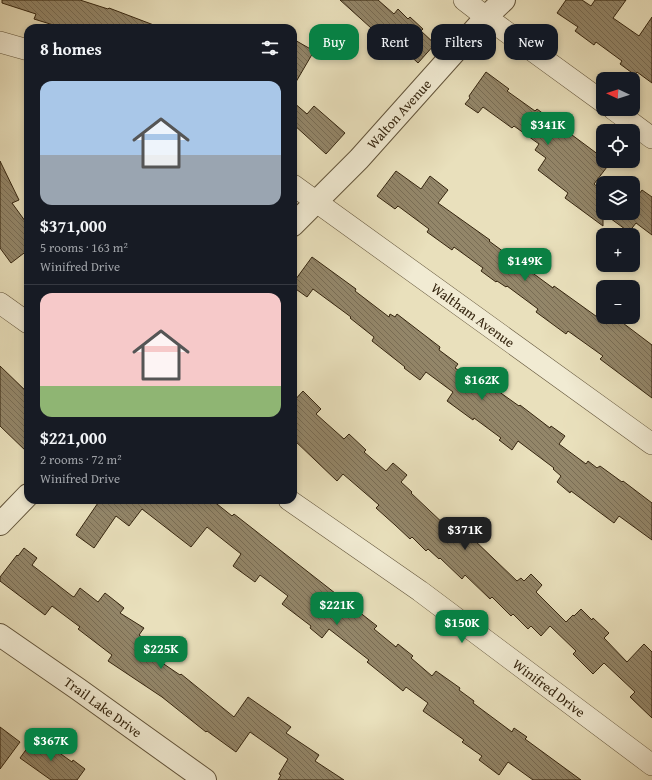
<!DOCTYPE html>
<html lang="en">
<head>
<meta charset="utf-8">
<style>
  body { margin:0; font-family:"Gentium Book Plus",serif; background:#242831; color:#f1f3f6; height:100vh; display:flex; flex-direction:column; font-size:15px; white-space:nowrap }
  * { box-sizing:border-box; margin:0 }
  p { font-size:13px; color:#9ea1a6 }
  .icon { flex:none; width:22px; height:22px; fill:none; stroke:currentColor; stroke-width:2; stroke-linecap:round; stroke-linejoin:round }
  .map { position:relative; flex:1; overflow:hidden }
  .details { position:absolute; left:24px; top:24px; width:273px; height:480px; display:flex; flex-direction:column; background:#171b24; border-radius:12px; box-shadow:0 2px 6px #0003 }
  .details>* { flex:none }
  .hud { position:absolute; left:309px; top:24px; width:283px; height:36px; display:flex; gap:8px }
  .needle { width:26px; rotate:274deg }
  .fabs { position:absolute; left:596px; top:72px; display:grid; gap:8px }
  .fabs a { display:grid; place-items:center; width:44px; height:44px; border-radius:8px; background:#171b24; box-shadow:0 2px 6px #0003; font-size:20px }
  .price { position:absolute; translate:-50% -34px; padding:0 9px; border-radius:8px; background:#0b8043; color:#fff; font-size:13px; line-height:26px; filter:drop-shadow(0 1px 2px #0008) }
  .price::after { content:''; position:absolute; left:50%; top:24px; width:12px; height:9px; margin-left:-6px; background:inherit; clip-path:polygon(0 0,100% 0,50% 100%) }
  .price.active { background:#222; color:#fff }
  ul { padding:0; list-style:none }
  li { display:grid; align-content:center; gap:8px; height:212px; padding:0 16px }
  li+li { border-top:1px solid #363941 }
  li span { display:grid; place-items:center; height:124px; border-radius:12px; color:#555 }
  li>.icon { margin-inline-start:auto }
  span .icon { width:72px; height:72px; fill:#fffc; stroke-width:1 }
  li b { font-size:17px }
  h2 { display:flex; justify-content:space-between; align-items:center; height:48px; padding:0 16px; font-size:17px }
  .chip { padding:0 14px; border-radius:12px; background:#171b24; box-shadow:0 2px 6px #0003; font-size:14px; line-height:36px }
  .chip.active { background:#0b8043; color:#fff }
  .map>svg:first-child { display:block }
</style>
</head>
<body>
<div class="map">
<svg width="652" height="780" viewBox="0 0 652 780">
  <defs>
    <pattern id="building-back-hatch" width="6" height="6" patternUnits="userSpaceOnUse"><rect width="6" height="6" fill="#938669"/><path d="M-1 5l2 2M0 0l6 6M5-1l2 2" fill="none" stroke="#796d55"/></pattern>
  </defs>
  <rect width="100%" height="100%" fill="#e9e0bc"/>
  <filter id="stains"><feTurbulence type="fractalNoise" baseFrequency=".005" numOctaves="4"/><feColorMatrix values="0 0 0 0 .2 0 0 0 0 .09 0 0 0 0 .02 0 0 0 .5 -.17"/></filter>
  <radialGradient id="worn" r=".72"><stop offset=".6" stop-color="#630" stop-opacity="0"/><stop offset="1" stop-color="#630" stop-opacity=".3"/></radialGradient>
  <g fill="url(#building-back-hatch)" stroke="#35250f">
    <path d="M2 0H80L108 9 109 8 159 27V28H63L34 19 36 14 2 3Z"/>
    <path d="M340 0H378L394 14 398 9 408 19 410 17 423 29 421 31 435 44 418 63 400 46 391 55 377 42 381 37Z"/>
    <path d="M566 0H582L591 6 595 0H626L613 18 639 36 652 17V83L637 72 635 75 620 64 622 61 596 42 594 45 575 31 578 27 557 13Z"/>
    <path d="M293 39 314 51 293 87Z"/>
    <path d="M486 72 509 89 507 91 535 111 537 109 603 158V161H607L610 163 594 184 603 191V226L565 198 568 193 538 170 546 158 535 150 539 144 514 126 512 128 483 107 478 113 465 104 470 98 469 96Z"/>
    <path d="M293 102 307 114 314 106 345 133 326 154 293 124Z"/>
    <path d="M0 161 19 200 12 203 28 225V250L11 263 0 248Z"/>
    <path d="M396 171 421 189 430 176 448 190 438 203 490 240 489 241 553 288 554 286 607 324 612 317H615L652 345V398L600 359 603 356 568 331 566 334 536 312 538 309 507 286 506 287 497 281 496 282 481 271 483 268 454 247 452 250 427 232 429 229 398 206 395 209 377 196Z"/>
    <path d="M642 190 652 197V235L636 223 629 232 603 213H633V202Z"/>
    <path d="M312 257 356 289 355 291 389 317 390 314 395 317 397 314 440 347 439 350 458 364 455 368 484 388 486 386 496 393 498 391 519 406 520 405 550 428 551 426 565 436 559 444 586 464 588 461 597 468 600 466 622 482 623 481 652 503V540L619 516 614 523 571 491 570 493 557 482 561 476 553 469 554 468 518 441 512 450 499 440 501 438 474 418 473 420 447 401 453 392 426 372 420 380 404 368 405 367 372 341 374 337 350 318 351 317 313 289 307 297 293 287V283Z"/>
    <path d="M0 366 28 393V453L0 426Z"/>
    <path d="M303 391 321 409 316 414 344 439 349 434 366 450 364 452 386 471 393 463 407 475 401 482 412 492 411 493 465 544 472 538 517 581 521 578 524 581 531 574 542 585 536 592 566 622 573 615 574 616 581 609 592 620 593 618 609 633 604 638 627 662 644 644 652 652V718L630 697 635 692 604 663 593 674 573 654 576 651 550 626 541 636 531 626 528 629 513 614 511 616 492 597 490 599 465 575 462 579 440 558 439 559 428 549 426 551 412 537 410 539 395 525 376 508 379 505 343 474 337 481 293 439V402Z"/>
    <path d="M100 500H212L232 516 234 514 326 586 377 626 374 629 396 647 398 644 413 656 411 658 432 676 436 671 460 688 459 690 474 701 473 703 512 732 514 728 527 737 525 739 581 780H533L508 762 499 775 479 760 482 756 462 742 464 740 423 711 428 703 406 687 403 691 367 662 369 660 329 629 322 638 310 628 311 626 282 604 288 596 260 575 255 582 233 566 241 554 207 527 191 547 142 509 129 526 116 516 94 548 76 535Z"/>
    <path d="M24 548 37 558 32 565 72 596 74 597 80 588 98 602 105 593 124 608 120 613 144 628 139 635 154 646 149 654 180 675 181 674 234 717 248 697 291 727 286 733 319 755 315 761 344 780H278L281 775 279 774 288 759 250 732 236 752 207 731 206 732 162 697 108 661 112 655 78 629 80 627 52 606 45 615 0 581V577L17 555 18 556Z"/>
    <path d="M0 727 20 742 0 769Z"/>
    <path d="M36 736 72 762 73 760 85 769 77 780H51L20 758Z"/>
  </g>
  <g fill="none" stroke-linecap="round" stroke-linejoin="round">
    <g stroke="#62543a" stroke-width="22">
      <g id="minor">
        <path d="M464 0 486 17 603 102"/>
        <path d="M0 42 28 50"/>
        <path d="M613 109 652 138"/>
        <path d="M293 185 652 444"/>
        <path d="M0 303 28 323"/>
        <path d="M289 500 420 591 652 765"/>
      </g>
    </g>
    <g stroke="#62543a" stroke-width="24">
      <g id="tertiary">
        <path d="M293 225 359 159 486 17 504 0"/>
        <path d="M0 524 28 495"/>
        <path d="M0 635 78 689 205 780"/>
      </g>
    </g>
    <use href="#minor" stroke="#f1ebd3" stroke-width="21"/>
    <use href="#tertiary" stroke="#f1ebd3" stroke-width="22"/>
  </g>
  <g text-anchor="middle" stroke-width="3" stroke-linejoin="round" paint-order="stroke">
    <g font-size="14" fill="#35250f" stroke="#f1ebd3">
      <text transform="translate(399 114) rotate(-48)" y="5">Walton Avenue</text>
      <text transform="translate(473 315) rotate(36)" y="5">Waltham Avenue</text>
      <text transform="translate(549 688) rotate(37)" y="5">Winifred Drive</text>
      <text transform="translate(103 707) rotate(36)" y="5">Trail Lake Drive</text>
    </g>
  </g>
  <rect width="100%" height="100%" filter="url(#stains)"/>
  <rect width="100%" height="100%" fill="url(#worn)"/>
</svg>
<div class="fabs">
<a><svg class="needle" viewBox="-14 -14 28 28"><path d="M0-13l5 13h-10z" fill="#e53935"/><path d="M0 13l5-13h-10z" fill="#9ea1a6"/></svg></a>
<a><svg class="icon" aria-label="locate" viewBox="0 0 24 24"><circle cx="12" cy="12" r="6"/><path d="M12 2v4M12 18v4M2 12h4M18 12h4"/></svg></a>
<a><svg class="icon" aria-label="layers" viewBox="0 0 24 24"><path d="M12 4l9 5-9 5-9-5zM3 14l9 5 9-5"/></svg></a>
<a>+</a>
<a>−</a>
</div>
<b class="price" style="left:548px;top:146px">$341K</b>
<b class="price" style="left:525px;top:282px">$149K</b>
<b class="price" style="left:482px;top:401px">$162K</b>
<b class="price active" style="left:465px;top:551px">$371K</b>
<b class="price" style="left:337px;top:626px">$221K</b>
<b class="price" style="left:462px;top:644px">$150K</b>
<b class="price" style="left:161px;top:670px">$225K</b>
<b class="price" style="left:51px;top:762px">$367K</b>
<div class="hud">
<a class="chip active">Buy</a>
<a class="chip">Rent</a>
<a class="chip">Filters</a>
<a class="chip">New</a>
</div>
<section class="details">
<h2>8 homes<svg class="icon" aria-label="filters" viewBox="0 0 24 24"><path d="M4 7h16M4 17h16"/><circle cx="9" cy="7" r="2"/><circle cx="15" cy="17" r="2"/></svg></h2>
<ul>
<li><span style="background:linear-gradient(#a9c7e8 60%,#9aa5b1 0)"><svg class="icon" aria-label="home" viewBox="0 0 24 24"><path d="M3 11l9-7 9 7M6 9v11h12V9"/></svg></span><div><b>$371,000</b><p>5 rooms · 163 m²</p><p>Winifred Drive</p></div></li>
<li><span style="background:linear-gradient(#f6c9c9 75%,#8fb573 0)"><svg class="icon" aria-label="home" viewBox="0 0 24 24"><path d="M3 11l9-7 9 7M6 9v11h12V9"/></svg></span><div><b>$221,000</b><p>2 rooms · 72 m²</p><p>Winifred Drive</p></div></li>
</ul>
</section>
</div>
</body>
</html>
